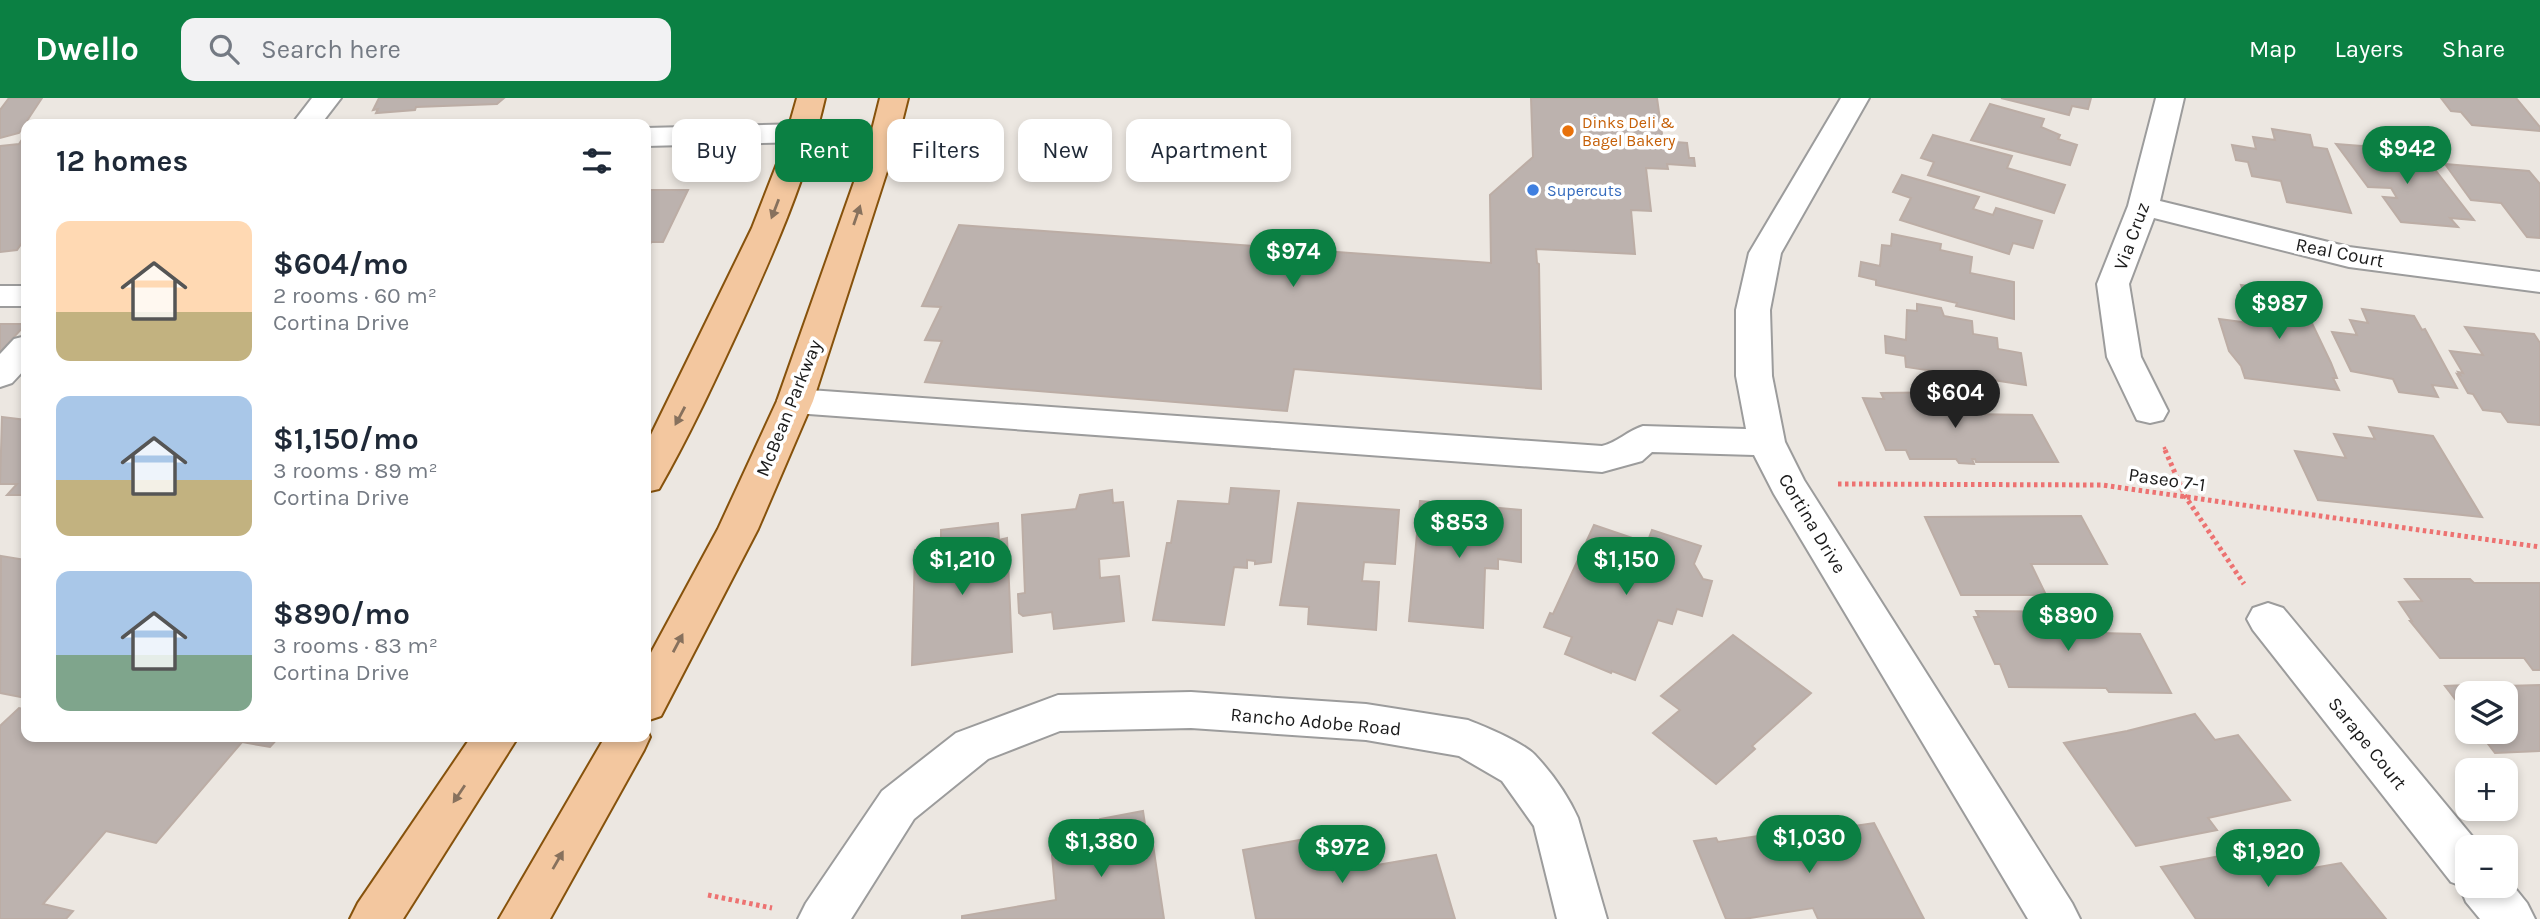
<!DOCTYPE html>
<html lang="en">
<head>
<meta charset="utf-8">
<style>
  body { margin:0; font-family:Karla,sans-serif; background:#f2f2f3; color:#1f2937; height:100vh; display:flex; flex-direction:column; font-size:26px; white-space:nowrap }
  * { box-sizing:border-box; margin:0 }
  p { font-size:23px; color:#747a83 }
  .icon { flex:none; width:38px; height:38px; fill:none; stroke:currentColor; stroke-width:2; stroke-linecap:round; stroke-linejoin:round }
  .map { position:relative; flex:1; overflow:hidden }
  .side { position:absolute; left:21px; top:21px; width:630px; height:623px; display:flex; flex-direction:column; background:#fff; border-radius:14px; box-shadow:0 4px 10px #0003 }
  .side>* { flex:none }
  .top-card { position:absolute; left:672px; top:21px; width:665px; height:63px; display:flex; gap:14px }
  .tools { position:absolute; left:2455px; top:583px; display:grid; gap:14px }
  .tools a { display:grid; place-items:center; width:63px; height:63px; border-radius:14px; background:#fff; box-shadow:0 4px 10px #0003; font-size:35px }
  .price { position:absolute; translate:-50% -60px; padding:0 16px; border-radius:24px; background:#0b8043; color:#fff; font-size:23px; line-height:46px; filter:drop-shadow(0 2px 4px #0008) }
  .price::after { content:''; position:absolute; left:50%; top:42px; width:21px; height:16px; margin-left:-10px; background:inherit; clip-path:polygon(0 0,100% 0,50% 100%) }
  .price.on { background:#222; color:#fff }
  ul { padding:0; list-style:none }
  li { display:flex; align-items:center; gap:21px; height:175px; padding:0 35px }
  li span { display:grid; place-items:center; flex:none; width:196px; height:140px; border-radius:14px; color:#555 }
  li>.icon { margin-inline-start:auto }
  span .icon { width:84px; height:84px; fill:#fffc; stroke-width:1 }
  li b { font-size:30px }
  h2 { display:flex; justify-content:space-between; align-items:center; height:84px; padding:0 35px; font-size:30px }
  .tag { padding:0 24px; border-radius:14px; background:#fff; box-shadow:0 4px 10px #0003; font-size:24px; line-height:63px }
  .tag.on { background:#0b8043; color:#fff }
  header { display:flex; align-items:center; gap:42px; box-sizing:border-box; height:98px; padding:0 35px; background:#0b8043; color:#fff }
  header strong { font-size:33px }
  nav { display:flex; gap:38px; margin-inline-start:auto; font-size:24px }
  .search { width:490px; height:63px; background:#f2f2f3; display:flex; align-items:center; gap:18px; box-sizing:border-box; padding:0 24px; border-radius:14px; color:#747a83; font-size:26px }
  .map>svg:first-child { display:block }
</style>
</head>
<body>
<header>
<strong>Dwello</strong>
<div class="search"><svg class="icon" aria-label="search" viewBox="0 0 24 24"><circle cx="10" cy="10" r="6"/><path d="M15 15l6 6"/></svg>Search here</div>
<nav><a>Map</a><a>Layers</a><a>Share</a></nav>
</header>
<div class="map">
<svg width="2540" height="821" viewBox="0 0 2540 821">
  <rect width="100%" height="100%" fill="#ece7e1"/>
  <g fill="#bcb2ae" stroke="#bcada5" stroke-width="2">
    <path d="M9 0H42L19 35 0 40V12Z"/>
    <path d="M379 0H504L497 6 416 9 415 12 376 15 378 11 373 12Z"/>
    <path d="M1531 0H1657L1663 43 1687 45 1689 60H1694L1695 68 1667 66 1668 71 1646 70 1651 113 1631 112 1635 156 1536 151 1537 165 1539 166 1541 291 1294 271 1287 313 925 284 942 243 925 242 941 209 922 208 959 127 1491 165 1490 97 1533 59Z"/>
    <path d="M2001 0H2091L2088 11 2072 8 2069 17Z"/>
    <path d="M2441 0H2516L2540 29V33L2472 27 2461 14 2451 13Z"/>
    <path d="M1990 6 2044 21 2041 29 2060 37 2058 41 2077 47 2070 67 1971 42Z"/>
    <path d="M2272 31 2310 37 2313 49 2327 51 2351 115 2287 104 2281 83 2252 78 2248 64 2236 62 2232 47 2256 51 2253 39 2275 42Z"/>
    <path d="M1933 37 2012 58 2007 70 2065 87 2054 115 1928 77 1934 64 1921 60Z"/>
    <path d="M23 40H26V139L17 152 0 154V48L19 46Z"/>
    <path d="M2336 46 2388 50 2396 61 2429 64 2474 122 2450 120 2458 129 2401 124 2383 99 2397 100 2391 90 2368 89Z"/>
    <path d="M2445 66 2529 73 2540 86V140L2527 139 2501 105 2471 102Z"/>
    <path d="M1902 77 1979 99 1973 111 1993 117 1996 110 2042 123 2033 150 2013 145 2009 156 1900 122 1911 100 1893 94Z"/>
    <path d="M646 92H688L663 144H651L646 155Z"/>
    <path d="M1892 136 1941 146 1940 152 1972 159 1970 175 2014 184V221L1956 208 1957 205 1876 187V182L1859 178 1861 164 1880 168 1882 147 1891 148Z"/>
    <path d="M2241 187 2297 194 2331 265 2337 280H2333L2339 292 2245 280 2241 268 2229 253 2219 221 2257 226 2254 218H2251Z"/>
    <path d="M1917 206 1941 210 1944 218 1972 223 1973 236 1997 240 1998 251 2021 255 2026 287 1906 269 1905 258 1886 255 1885 238 1906 242 1907 212 1917 213Z"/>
    <path d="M2362 211 2414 218 2422 232 2425 231 2457 290 2432 287 2438 299 2399 294 2393 281 2351 273 2332 234 2357 237 2350 222 2368 225Z"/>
    <path d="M0 226H26L0 254Z"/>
    <path d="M2465 229 2534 236 2540 245V327L2508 324 2501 314 2483 312 2473 296 2468 295 2457 276 2460 277 2458 274 2463 275 2450 253 2483 257Z"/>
    <path d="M1957 294 1967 316 2032 317 2058 364H1976L1975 361H1972L1974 366 1959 365 1956 361H1910L1906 352H1886L1863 300 1884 301 1881 295Z"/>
    <path d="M2 319 26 322V397H7L17 386H0Z"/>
    <path d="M2369 329 2433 338 2482 419 2318 402 2295 353 2346 360 2334 336 2375 341Z"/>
    <path d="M1231 390 1279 393 1271 464 1255 466V463L1247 462V470L1234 469 1224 527 1153 522 1167 445H1171L1178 403 1229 406Z"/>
    <path d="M1112 392 1113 405 1123 404 1129 458 1099 461 1100 480 1119 478 1124 523 1054 531 1052 514 1023 518 1019 515 1018 496 1025 495 1022 417 1076 411 1080 397Z"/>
    <path d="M1420 403 1521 412V464L1498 461V471L1485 470 1483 530 1409 523Z"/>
    <path d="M1298 405 1399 412 1395 466 1364 464 1362 483 1379 484 1376 532 1308 526 1309 509 1280 507Z"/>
    <path d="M2081 418 2107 466H2031L2046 497H1961L1925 419Z"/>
    <path d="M998 425 999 442 1007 440 1012 554 912 567 915 452 941 449V432Z"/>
    <path d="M1594 427 1647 445 1652 432 1701 448 1694 466 1703 481 1712 483 1702 518 1677 511 1672 526 1658 522 1635 582 1612 573 1611 575 1565 556 1572 539 1544 529 1550 515 1553 516Z"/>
    <path d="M1 458 26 462V600L0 595Z"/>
    <path d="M2405 481H2470L2474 485H2540V572H2533L2524 560H2440L2410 523H2412L2399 504 2422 503Z"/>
    <path d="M2069 512H2088L2098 535 2140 536 2171 595 2109 594 2106 590 2009 589 2000 566H1995L1974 519H1979L1976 513 2071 514Z"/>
    <path d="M1733 537 1811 595 1752 648 1755 651 1716 686 1653 635 1680 612 1661 598Z"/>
    <path d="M2468 587 2469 589 2540 587V653L2495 655 2479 634H2506V595H2468V618L2445 588Z"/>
    <path d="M26 607V639H279L270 649 242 644 156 745 106 733 43 806 73 813 66 821H0V628L19 610 23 611Z"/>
    <path d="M2195 616 2215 642 2238 637 2290 702 2208 720 2217 732 2136 748 2064 645 2127 633Z"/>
    <path d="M1143 713 1147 740H1152L1164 821H962V818L1056 802 1052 757 1103 748 1100 721Z"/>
    <path d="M1874 725 1924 821H1818L1813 810 1744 821H1726L1694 743 1716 740 1718 744 1799 732 1800 736Z"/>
    <path d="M1328 737 1334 761 1344 759 1348 772 1436 757 1455 821H1256L1243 752Z"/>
    <path d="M2274 744 2296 773 2341 765 2386 821H2196L2161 769 2258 751 2255 748Z"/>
  </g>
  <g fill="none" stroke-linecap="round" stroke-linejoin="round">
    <g stroke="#9c9c9c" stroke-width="4">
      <g id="minor">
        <path d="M312 0H341L321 26H292Z"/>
        <path d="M1841 0H1869L1781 155 1770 212 1772 278 1785 344 1804 382 2072 805 2080 821H2028L1774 396 1754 357 1652 354 1642 363 1602 374 795 315 782 312 777 303 782 294 795 291 1602 348C1618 344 1627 333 1643 328L1746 331 1736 278V212L1749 155Z"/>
        <path d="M2156 0H2184L2160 103 2349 149 2540 174V194L2349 169 2154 120 2129 186 2141 259 2168 313 2163 322 2150 325 2137 322 2107 259 2097 186 2128 108Z"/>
        <path d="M804 26 814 29 818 35 814 41 804 44 646 48V30Z"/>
        <rect x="0" y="188" width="26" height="20"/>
        <path d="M26 238V270L12 285 0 289V256L14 241Z"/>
        <path d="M2268 505 2283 510 2481 749H2468V788H2506V779L2527 805 2535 821H2480L2466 804 2459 787 2451 784 2253 532 2247 521 2253 510Z"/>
        <path d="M1191 594 1366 606 1468 622C1486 629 1522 644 1535 657 1552 675 1568 698 1578 720L1607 821H1557L1534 728 1502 683 1459 658 1366 642 1191 630 1060 633 988 661 914 721 851 821H798L806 805 882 693 956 635 1058 597Z"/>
      </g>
    </g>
    <g stroke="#86520c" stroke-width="4">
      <g id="major">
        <path d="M797 0H825C807 79 775 151 742 224 716 280 690 337 659 391L646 394V347L752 130 782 53Z"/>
        <path d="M880 0H908L899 36 813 303 758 431 661 618 646 623V564L718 431 777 303 871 36Z"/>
        <path d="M646 630 650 639 644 652 550 821H499L605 639H646Z"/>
        <path d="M471 639H518L403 821H350L358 805Z"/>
      </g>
    </g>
    <path stroke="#ed7271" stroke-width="3.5" stroke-dasharray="2.5 2.5" stroke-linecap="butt" d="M2164 349 2166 353"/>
    <g stroke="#ed7271" stroke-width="5" stroke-dasharray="3.5 3.5" stroke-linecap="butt">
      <path d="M2165 352 2185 398 2244 486"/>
      <path d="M1838 386 2102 387 2540 449"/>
      <path d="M708 797 772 810"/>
    </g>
    <use href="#minor" fill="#fff" fill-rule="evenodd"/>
    <use href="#major" fill="#f3c79f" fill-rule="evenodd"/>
  </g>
  <defs><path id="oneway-solid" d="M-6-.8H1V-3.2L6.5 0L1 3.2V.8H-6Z" transform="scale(1.75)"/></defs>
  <g fill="#87715d">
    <use href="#oneway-solid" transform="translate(775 111) rotate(111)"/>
    <use href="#oneway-solid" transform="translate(857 117) rotate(-71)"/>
    <use href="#oneway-solid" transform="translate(680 318) rotate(118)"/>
    <use href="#oneway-solid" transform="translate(678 545) rotate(-62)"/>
    <use href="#oneway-solid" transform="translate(459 696) rotate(124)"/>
    <use href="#oneway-solid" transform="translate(558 762) rotate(-60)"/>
  </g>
  <circle fill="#e8710a" stroke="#fff" stroke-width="2.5" cx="1568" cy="33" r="7"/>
  <circle fill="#3f7fe0" stroke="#fff" stroke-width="2.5" cx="1533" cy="92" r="7"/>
  <g text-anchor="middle" stroke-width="7" stroke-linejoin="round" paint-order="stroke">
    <g font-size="16" fill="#c56008" stroke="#fff" text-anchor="start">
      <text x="1582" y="30">Dinks Deli &amp;<tspan x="1582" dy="18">Bagel Bakery</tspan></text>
    </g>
    <g font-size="16" fill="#366cbe" stroke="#fff" text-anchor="start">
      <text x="1547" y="98">Supercuts</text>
    </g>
    <g font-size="19" fill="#1b1b1b" stroke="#fff">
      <text transform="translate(2131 138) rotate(-70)" y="7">Via Cruz</text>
      <text transform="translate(2340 154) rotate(11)" y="7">Real Court</text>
      <text transform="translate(788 310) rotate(-68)" y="7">McBean Parkway</text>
      <text transform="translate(2167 381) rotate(8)" y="7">Paseo 7-1</text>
      <text transform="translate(1813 425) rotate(59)" y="7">Cortina Drive</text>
      <text transform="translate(1316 623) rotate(5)" y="7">Rancho Adobe Road</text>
      <text transform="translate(2368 645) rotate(51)" y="7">Sarape Court</text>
    </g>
  </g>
</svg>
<div class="tools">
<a><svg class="icon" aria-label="layers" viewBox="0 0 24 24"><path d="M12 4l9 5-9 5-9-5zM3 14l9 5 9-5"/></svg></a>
<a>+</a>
<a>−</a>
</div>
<b class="price" style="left:2407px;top:88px">$942</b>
<b class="price" style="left:1293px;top:191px">$974</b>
<b class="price" style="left:2279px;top:243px">$987</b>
<b class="price on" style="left:1955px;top:332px">$604</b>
<b class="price" style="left:1459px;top:462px">$853</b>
<b class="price" style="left:962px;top:499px">$1,210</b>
<b class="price" style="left:1626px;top:499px">$1,150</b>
<b class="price" style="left:2068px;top:555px">$890</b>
<b class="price" style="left:1809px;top:777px">$1,030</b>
<b class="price" style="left:1101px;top:781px">$1,380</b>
<b class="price" style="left:1342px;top:787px">$972</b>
<b class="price" style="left:2268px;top:791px">$1,920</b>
<div class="top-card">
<a class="tag">Buy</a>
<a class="tag on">Rent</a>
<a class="tag">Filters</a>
<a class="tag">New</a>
<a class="tag">Apartment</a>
</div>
<section class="side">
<h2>12 homes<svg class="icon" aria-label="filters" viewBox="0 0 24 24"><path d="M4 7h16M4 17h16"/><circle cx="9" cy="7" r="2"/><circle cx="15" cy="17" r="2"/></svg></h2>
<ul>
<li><span style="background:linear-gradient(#ffd9b3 65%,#c2b280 0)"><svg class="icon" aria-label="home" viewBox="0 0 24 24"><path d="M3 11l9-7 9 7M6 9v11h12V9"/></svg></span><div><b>$604/mo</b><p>2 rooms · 60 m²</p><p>Cortina Drive</p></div></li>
<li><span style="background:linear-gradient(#a9c7e8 60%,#c2b280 0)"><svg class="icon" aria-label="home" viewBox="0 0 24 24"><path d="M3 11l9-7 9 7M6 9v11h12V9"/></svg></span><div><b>$1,150/mo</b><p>3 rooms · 89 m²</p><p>Cortina Drive</p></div></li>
<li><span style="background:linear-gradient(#a9c7e8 60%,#7fa58c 0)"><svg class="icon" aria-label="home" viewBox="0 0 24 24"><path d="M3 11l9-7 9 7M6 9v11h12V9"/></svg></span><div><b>$890/mo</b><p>3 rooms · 83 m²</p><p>Cortina Drive</p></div></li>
</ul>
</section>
</div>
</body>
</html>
